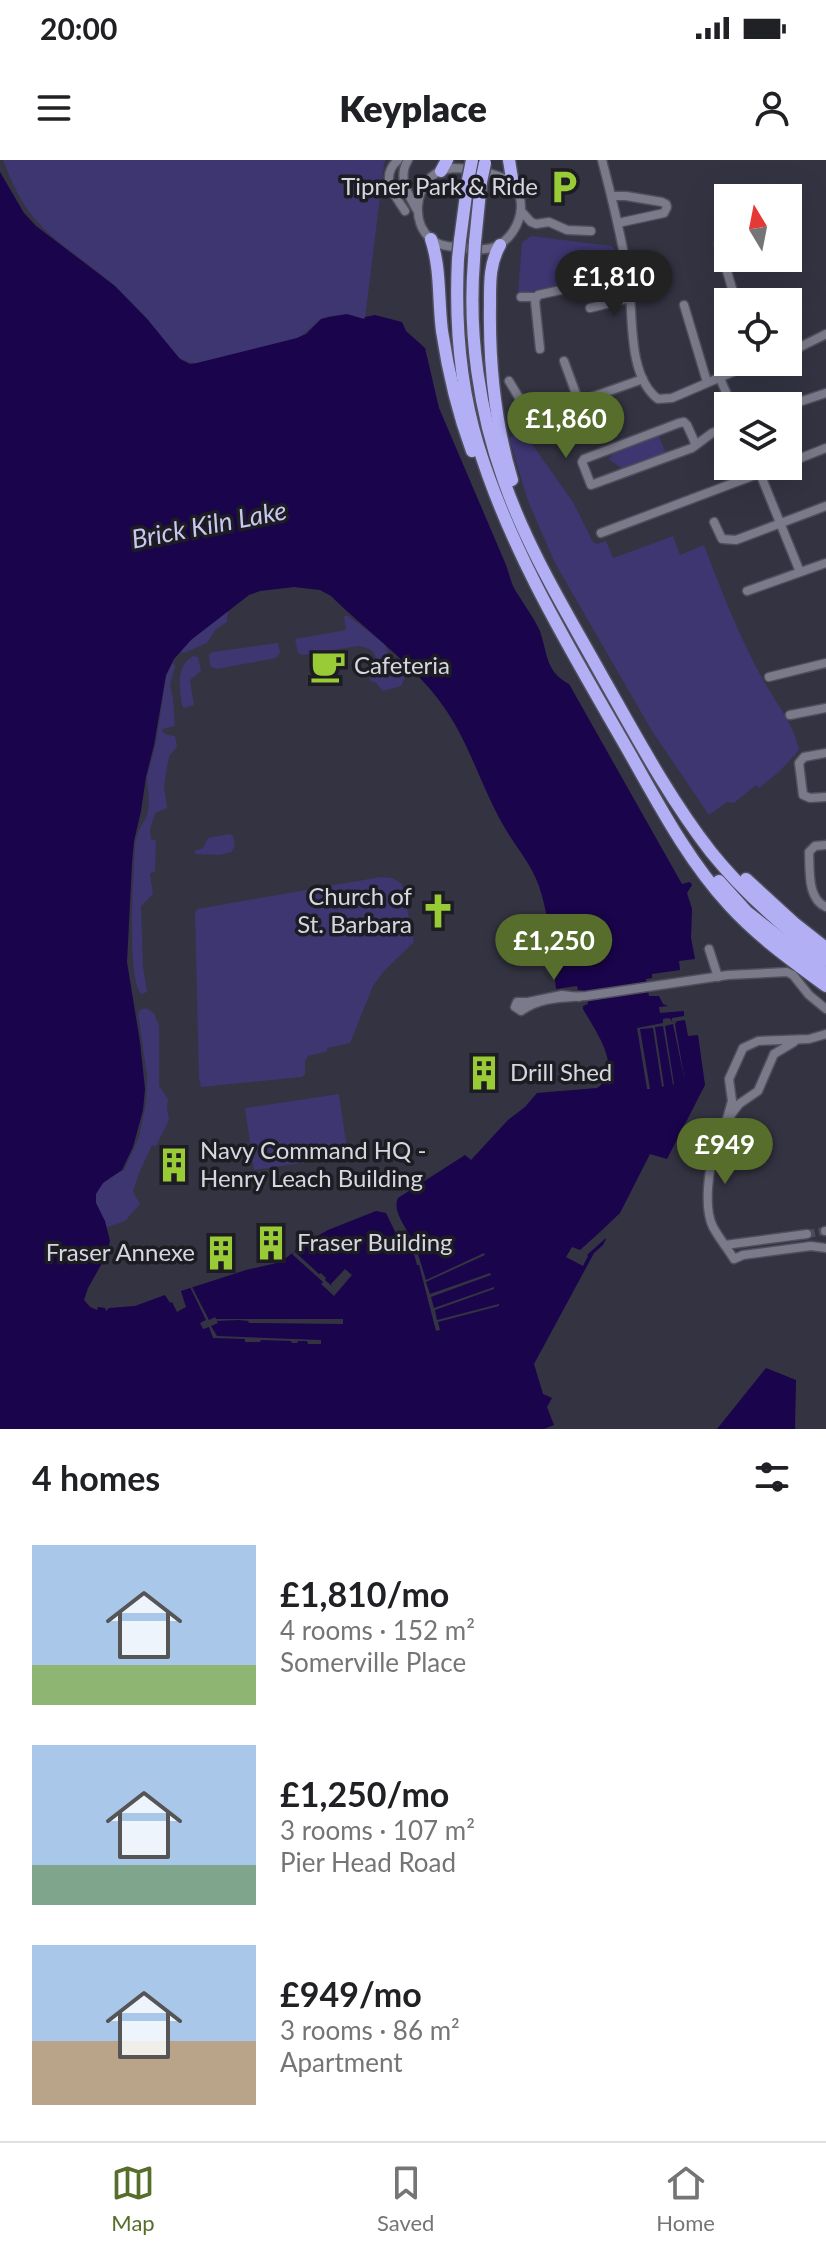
<!DOCTYPE html>
<html lang="en">
<head>
<meta charset="utf-8">
<style>
  body { margin:0; font-family:Lato,sans-serif; background:#f6f6f6; color:#202124; height:100vh; display:flex; flex-direction:column; font-size:30px; white-space:nowrap }
  * { box-sizing:border-box; margin:0 }
  p { font-size:26px; color:#757577 }
  .icon { flex:none; width:44px; height:44px; fill:none; stroke:currentColor; stroke-width:2; stroke-linecap:round; stroke-linejoin:round }
  .map { position:relative; height:1269px; overflow:hidden }
  .panel { display:flex; flex-direction:column; background:#fff; flex:1 }
  .panel>* { flex:none }
  .needle { width:52px; rotate:350deg }
  .buttons { position:absolute; left:714px; top:24px; display:grid; gap:16px }
  .buttons a { display:grid; place-items:center; width:88px; height:88px; border-radius:0px; background:#fff; box-shadow:0 8px 32px #0002; font-size:40px }
  .price { position:absolute; translate:-50% -68px; padding:0 18px; border-radius:28px; background:#566d2c; color:#fff; font-size:26px; line-height:52px; filter:drop-shadow(0 2px 4px #0008) }
  .price::after { content:''; position:absolute; left:50%; top:48px; width:24px; height:18px; margin-left:-12px; background:inherit; clip-path:polygon(0 0,100% 0,50% 100%) }
  .price.on { background:#222; color:#fff }
  ul { padding:0; list-style:none }
  li { display:flex; align-items:center; gap:24px; height:200px; padding:0 32px }
  li span { display:grid; place-items:center; flex:none; width:224px; height:160px; border-radius:0px; color:#555 }
  li>.icon { margin-inline-start:auto }
  span .icon { width:96px; height:96px; fill:#fffc; stroke-width:1 }
  li b { font-size:34px }
  h2 { display:flex; justify-content:space-between; align-items:center; height:96px; padding:0 32px; font-size:34px }
  .status { display:flex; justify-content:space-between; align-items:center; height:56px; padding:0 40px; background:#fff; direction:ltr }
  .status svg { height:22px; fill:currentColor }
  header { display:flex; justify-content:space-between; align-items:center; height:104px; padding:0 32px; background:#fff; font-size:36px; font-weight:800 }
  .menu { display:flex; justify-content:space-around; align-items:center; height:112px; border-top:2px solid #e0e0e0; background:#fff; font-size:22px; color:#757577 }
  .menu a { display:grid; justify-items:center; gap:4px }
  .menu .on { color:#566d2c }
  .map>svg:first-child { display:block }
</style>
</head>
<body>
<div class="status"><b>20:00</b><svg viewBox="0 0 49 12"><path d="M0 12V9h3v3zM5 12V6h3v6zM10 12V3h3v9zM15 12V0h3v12zM26 1h20v11H26zM47 4h2v5h-2z"/></svg></div>
<header><svg class="icon" aria-label="menu" viewBox="0 0 24 24"><path d="M4 6h16M4 12h16M4 18h16"/></svg>Keyplace<svg class="icon" aria-label="person" viewBox="0 0 24 24"><circle cx="12" cy="8" r="4"/><path d="M4 21q1-7 8-7t8 7"/></svg></header>
<div class="map">
<svg width="826" height="1269" viewBox="0 0 826 1269">
  <rect width="100%" height="100%" fill="#333342"/>
  <g fill="#3d3671">
    <path d="M3 0H386L384 4 365 159C348 156 330 151 316 163 307 171 302 177 290 181 260 190 228 196 197 203 173 204 159 172 145 156 132 143 119 129 105 118 82 98 55 83 35 59 20 42 11 20 3 0Z"/>
    <path d="M531 76 612 86 615 90 617 109 586 116 575 115 574 122 518 134 522 83Z"/>
    <path d="M522 270 573 342 593 382 597 384 606 381 613 398 673 376 680 395 704 385C721 430 739 476 762 518 775 542 794 563 799 590L780 611 759 628 756 625 734 643 727 642 709 655 652 571 555 403 528 341 509 278Z"/>
    <path d="M658 274 666 294 625 310 608 299 612 297 610 293Z"/>
    <path d="M228 450 227 462 216 469 207 483 184 493 180 492 196 474Z"/>
    <path d="M344 456H348L384 483 394 503 404 504 409 509 401 526 383 531 376 523 369 520C377 505 383 489 358 486L303 495 298 493 295 479 346 470Z"/>
    <path d="M278 483 280 493 276 498 217 509 210 506 209 495 212 492Z"/>
    <path d="M193 496 198 497 201 511 190 520 194 545 184 548 182 545C180 527 175 507 193 496Z"/>
    <path d="M174 503 175 507 170 525 173 538 175 566 163 569 162 572 168 575 175 576 177 587 169 596 164 626 167 648 155 653 150 670 151 679 156 681 155 711 150 714 153 734 141 746 143 807 147 832 141 834C126 815 134 712 135 684L139 670 147 656 149 642 147 617 156 583 166 517 172 504Z"/>
    <path d="M229 674 232 675C235 680 236 688 231 692L219 695 195 694V691L203 688 208 678Z"/>
    <path d="M381 717 392 718 402 724 414 782 384 811 373 826 350 883 327 888V891L308 896 305 901V914L302 917 201 927 199 918 195 753 197 749Z"/>
    <path d="M146 848 154 853 159 866V926L168 939 167 947 169 960 156 986 152 985 139 1013 133 1032 140 1044 125 1061 107 1067 96 1043V1034L100 1026 110 1017 124 1010 139 977 146 943 147 915 138 854 140 850Z"/>
    <path d="M339 934 348 996 254 1010 245 948Z"/>
  </g>
  <g fill="#1a044c" fill-rule="evenodd">
    <path d="M0 12 24 53 36 66 115 126 148 160 180 199 190 204 197 203 297 178 306 174 321 159 329 157 347 154 364 159 365 157 375 155 402 162 406 171 425 188 439 248 506 405C509 413 511 423 515 430 523 443 532 455 539 469 548 491 544 511 569 524L682 724 690 722 692 725 687 733 692 749 691 778 695 799 679 801 680 810 652 814V818L646 819 649 836H659L663 844 668 846 659 847 660 853 684 851V856L672 858V862L685 860 688 876 698 875 705 925 667 999 650 994 620 1053 600 1072 606 1079 603 1085 594 1093 534 1204 543 1234 552 1238 547 1247 554 1265 544 1269H0ZM294 427 320 430 331 436C363 468 400 494 430 529 467 572 476 616 502 663 514 685 531 703 539 726 550 759 552 795 556 829L577 826 578 830 586 831 588 844 583 846V849C594 869 625 909 597 928L537 933 525 947 508 960 471 1000 465 995 398 1038C392 1050 405 1066 411 1078L408 1084H403L400 1082 386 1053 376 1051 328 1070 305 1083 281 1102 246 1110 181 1131 186 1147 177 1152 172 1142 170 1143 165 1135 135 1146 109 1148 106 1151 105 1148 98 1147 97 1150 90 1147 84 1140 88 1128 106 1096 110 1081 105 1061 96 1043V1034L103 1023 122 1010 133 987 143 950 145 929 140 882 127 802 132 703 134 681 141 651 146 617 154 585 166 515 174 499 191 480 249 435 260 431Z"/>
    <path d="M766 1208 796 1220 795 1269H717Z"/>
  </g>
  <g fill="#333342">
    <path d="M668 858 671 859 672 862 677 861 675 864 685 922 673 864 665 866 674 924 673 925 663 866 655 867 664 926 662 927 653 868 640 869 650 929H647L637 868 663 863V859Z"/>
    <path d="M600 1072 606 1078 587 1095 588 1096 583 1106 566 1097 572 1087 580 1090Z"/>
    <path d="M408 1084 418 1094 426 1120 484 1093 485 1095 426 1122 430 1134 490 1113 491 1115 431 1137 434 1148 494 1127V1129L435 1150 437 1160 499 1144V1146L438 1162 440 1170 436 1171 419 1105H417L414 1094Z"/>
    <path d="M294 1091 319 1114 321 1113 326 1118 325 1120 332 1126 331 1124 345 1109 352 1115 334 1136 321 1124 323 1122 292 1094Z"/>
    <path d="M190 1127H192L209 1160 215 1157 216 1159H343V1164L249 1163 248 1161 239 1160 217 1161 218 1163 211 1166 217 1176 321 1180V1184H308L307 1181H298L297 1183H292L291 1181 261 1180 260 1182H245V1179L213 1178 209 1167 203 1169 200 1163 206 1160Z"/>
  </g>
  <g fill="none" stroke-linecap="round" stroke-linejoin="round">
    <path stroke="#4b4b5a" stroke-width="8" stroke-dasharray="8 4" stroke-linecap="butt" d="M807 1074 825 1071"/>
    <g stroke="#4f4f5c" stroke-width="11">
      <g id="minor">
        <path d="M398 0C379 17 394 34 405 51"/>
        <path d="M408 0C397 18 408 34 417 50"/>
        <path d="M602 0C612 38 621 76 628 115 634 151 626 215 658 239L672 238 756 202"/>
        <path d="M453 8C466 8 496 13 507 20 532 37 520 74 497 86 487 91 476 89 466 88 454 87 440 87 431 79 411 63 415 27 435 14 440 10 446 9 453 8Z"/>
        <path d="M612 36H626L662 42 666 44 667 47 664 53 618 63"/>
        <path d="M521 51 531 62 536 64 549 62 567 70 591 71"/>
        <path d="M719 84 736 142"/>
        <path d="M628 120 660 116"/>
        <path d="M521 137H536"/>
        <path d="M684 145 707 222"/>
        <path d="M590 148 630 138"/>
        <path d="M540 189 535 141 538 135 570 128 588 118 627 111"/>
        <path d="M788 193 826 174"/>
        <path d="M564 201 579 242"/>
        <path d="M719 216 732 246"/>
        <path d="M509 221 530 256 535 257 643 219"/>
        <path d="M787 246 826 233"/>
        <path d="M696 285 687 265 684 262 679 263 584 299 582 302 591 325 692 288 712 273 728 267"/>
        <path d="M788 303 826 288"/>
        <path d="M757 306 800 412"/>
        <path d="M714 362 722 379 736 380 826 346"/>
        <path d="M601 373 779 306"/>
        <path d="M747 431 826 403"/>
        <path d="M769 517 826 503"/>
        <path d="M790 555 826 548"/>
        <path d="M826 593 804 597 799 603 803 635 810 638 826 637"/>
        <path d="M826 685 815 686 809 692C810 710 807 739 826 747"/>
        <path d="M709 789 718 817"/>
        <path d="M579 837 562 835 528 842H517L515 847 521 851C541 837 561 838 586 836L728 815 787 812 793 815 809 835 826 849"/>
        <path d="M730 956 739 944 758 931 774 894 794 882"/>
        <path d="M723 973 732 941 729 919 743 888 758 881 809 879 826 874"/>
        <path d="M716 986C709 1006 703 1047 713 1067 719 1078 727 1088 734 1099L743 1095 811 1086 826 1088"/>
        <path d="M825 1071H826"/>
        <path d="M725 1085 807 1074"/>
      </g>
    </g>
    <g stroke="#4f4f5c" stroke-width="15">
      <g id="highway">
        <path d="M509 0 513 25"/>
        <path d="M441 11 447 0"/>
        <path d="M431 79C441 109 438 140 442 171 448 211 458 253 472 291"/>
        <path d="M460 80 468 20"/>
        <path d="M475 82 481 22"/>
        <path d="M500 85C489 104 490 124 490 146 489 205 495 263 512 320"/>
        <path d="M458 99C455 160 460 226 478 285 510 389 567 484 621 578 654 635 684 696 729 745 757 776 792 801 826 826"/>
        <path d="M474 100C468 174 479 251 504 321 528 390 567 453 602 516 636 576 669 638 711 692 744 733 784 768 826 800"/>
        <path d="M746 719 794 763 826 788"/>
        <path d="M719 721 747 752 826 814"/>
      </g>
    </g>
    <use href="#minor" stroke="#7a7a8b" stroke-width="8"/>
    <use href="#highway" stroke="#b2aff5" stroke-width="12"/>
    <g stroke="#4f4f5c" stroke-width="15" stroke-linecap="butt">
      <g id="highway-bridge">
        <path d="M468 20 472 0"/>
        <path d="M481 22 485 3"/>
        <path d="M458 99 460 80"/>
        <path d="M474 100 475 82"/>
      </g>
    </g>
    <use href="#highway-bridge" stroke="#b2aff5" stroke-width="12"/>
  </g>
  <defs>
    <g id="parking-bare" transform="scale(2.76)"><path d="M-3.5-5.5H1a3.5 3.5 0 0 1 0 7H-1V5.5H-3.5ZM-1-3.4V-.6H.8a1.4 1.4 0 0 0 0-2.8Z" fill="#99cb36" stroke="#1c1c22" stroke-width="2.5" paint-order="stroke"/></g>
    <g id="cafe-bare" transform="scale(2.76)"><path d="M-5.5-4.5H6V0H3Q3 3.5 0 3.5H-2.5Q-5.5 3.5-5.5 0ZM3-3.2v2h1.7v-2ZM-6 4.5H4V6H-6Z" fill="#99cb36" stroke="#1c1c22" stroke-width="2.5" paint-order="stroke"/></g>
    <g id="church-bare" transform="scale(2.76)"><path d="M-1.2-6h2.4v3.5h3.3v2.4h-3.3V6h-2.4V-.1h-3.3v-2.4h3.3Z" fill="#99cb36" stroke="#1c1c22" stroke-width="2.5" paint-order="stroke"/></g>
    <g id="building-bare" transform="scale(2.76)"><path d="M-4-6H4V6H1V3H-1V6H-4ZM-2.5-4.3h1.7v1.8h-1.7ZM.8-4.3h1.7v1.8H.8ZM-2.5-1h1.7V.8h-1.7ZM.8-1h1.7V.8H.8Z" fill="#99cb36" stroke="#1c1c22" stroke-width="2.5" paint-order="stroke"/></g>
  </defs>
  <g fill-rule="evenodd">
    <use href="#parking-bare" x="564" y="27"/>
    <use href="#cafe-bare" x="328" y="506"/>
    <use href="#church-bare" x="438" y="751"/>
    <use href="#building-bare" x="484" y="913"/>
    <use href="#building-bare" x="174" y="1005"/>
    <use href="#building-bare" x="271" y="1083"/>
    <use href="#building-bare" x="221" y="1093"/>
  </g>
  <g text-anchor="middle" stroke-width="7" stroke-linejoin="round" paint-order="stroke">
    <g font-size="24" fill="#d6d6e0" stroke="#1c1c22" text-anchor="start">
      <text x="538" y="35" text-anchor="end">Tipner Park &amp; Ride</text>
      <text x="354" y="514">Cafeteria</text>
      <text x="412" y="745" text-anchor="end">Church of<tspan x="412" dy="28">St. Barbara</tspan></text>
      <text x="510" y="921">Drill Shed</text>
      <text x="200" y="999">Navy Command HQ -<tspan x="200" dy="28">Henry Leach Building</tspan></text>
      <text x="297" y="1091">Fraser Building</text>
      <text x="195" y="1101" text-anchor="end">Fraser Annexe</text>
    </g>
    <g font-size="26" font-style="italic" fill="#c8c7f1" stroke="#1c1c22">
      <text transform="translate(209 365) rotate(-11)" y="9">Brick Kiln Lake</text>
    </g>
  </g>
</svg>
<div class="buttons">
<a><svg class="needle" viewBox="-14 -14 28 28"><path d="M0-13l5 13h-10z" fill="#e53935"/><path d="M0 13l5-13h-10z" fill="#757577"/></svg></a>
<a><svg class="icon" aria-label="locate" viewBox="0 0 24 24"><circle cx="12" cy="12" r="6"/><path d="M12 2v4M12 18v4M2 12h4M18 12h4"/></svg></a>
<a><svg class="icon" aria-label="layers" viewBox="0 0 24 24"><path d="M12 4l9 5-9 5-9-5zM3 14l9 5 9-5"/></svg></a>
</div>
<b class="price on" style="left:614px;top:158px">£1,810</b>
<b class="price" style="left:566px;top:300px">£1,860</b>
<b class="price" style="left:554px;top:822px">£1,250</b>
<b class="price" style="left:725px;top:1026px">£949</b>
</div>
<section class="panel">
<h2>4 homes<svg class="icon" aria-label="filters" viewBox="0 0 24 24"><path d="M4 7h16M4 17h16"/><circle cx="9" cy="7" r="2"/><circle cx="15" cy="17" r="2"/></svg></h2>
<ul>
<li><span style="background:linear-gradient(#a9c7e8 75%,#8fb573 0)"><svg class="icon" aria-label="home" viewBox="0 0 24 24"><path d="M3 11l9-7 9 7M6 9v11h12V9"/></svg></span><div><b>£1,810/mo</b><p>4 rooms · 152 m²</p><p>Somerville Place</p></div></li>
<li><span style="background:linear-gradient(#a9c7e8 75%,#7fa58c 0)"><svg class="icon" aria-label="home" viewBox="0 0 24 24"><path d="M3 11l9-7 9 7M6 9v11h12V9"/></svg></span><div><b>£1,250/mo</b><p>3 rooms · 107 m²</p><p>Pier Head Road</p></div></li>
<li><span style="background:linear-gradient(#a9c7e8 60%,#b9a48a 0)"><svg class="icon" aria-label="home" viewBox="0 0 24 24"><path d="M3 11l9-7 9 7M6 9v11h12V9"/></svg></span><div><b>£949/mo</b><p>3 rooms · 86 m²</p><p>Apartment</p></div></li>
</ul>
</section>
<nav class="menu">
<a class="on"><svg class="icon" aria-label="map" viewBox="0 0 24 24"><path d="M3 6l6-2 6 2 6-2v14l-6 2-6-2-6 2zM9 4v14M15 6v14"/></svg>Map</a>
<a><svg class="icon" aria-label="saved" viewBox="0 0 24 24"><path d="M7 4h10v16l-5-4-5 4z"/></svg>Saved</a>
<a><svg class="icon" aria-label="home" viewBox="0 0 24 24"><path d="M3 11l9-7 9 7M6 9v11h12V9"/></svg>Home</a>
</nav>
</body>
</html>
